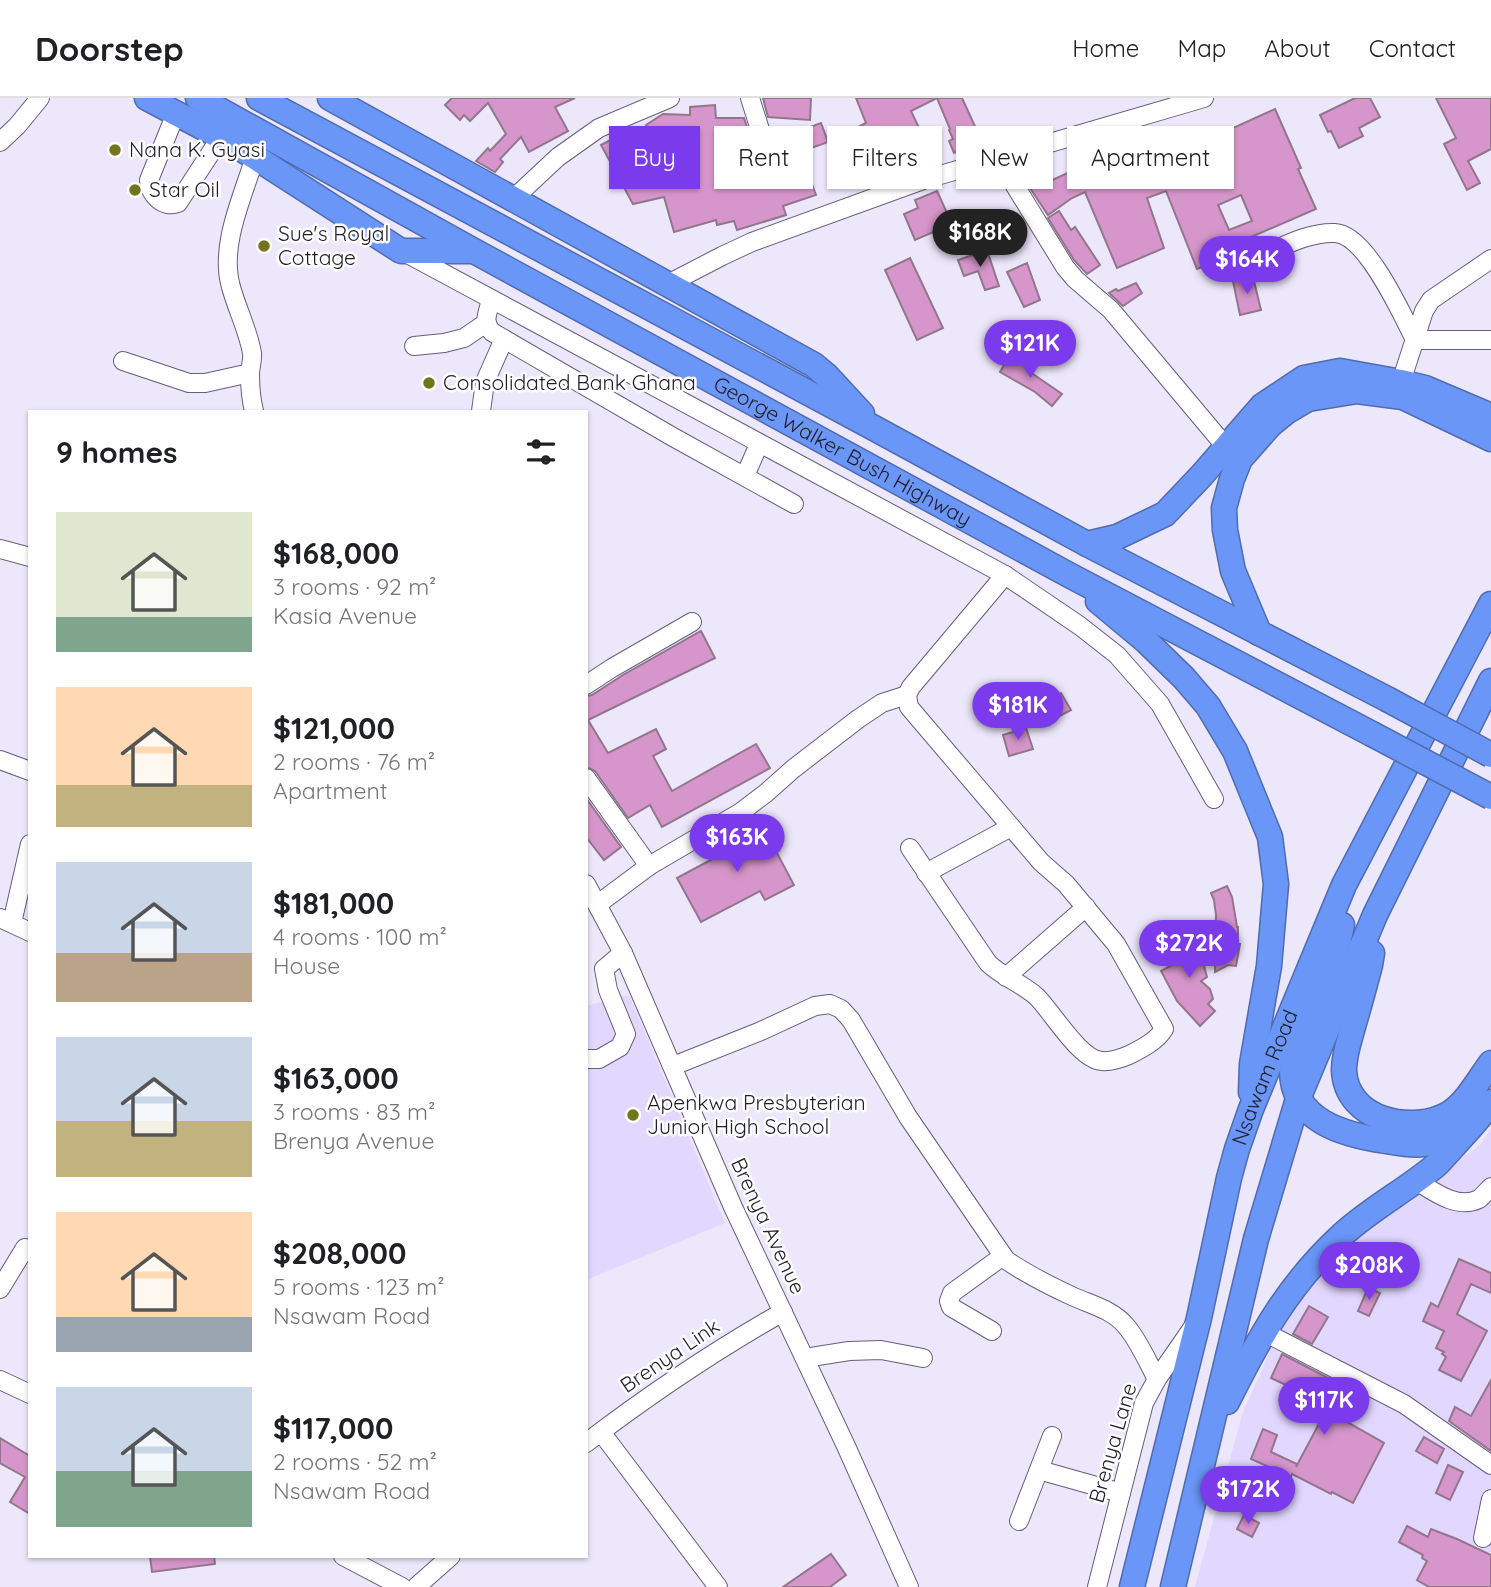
<!DOCTYPE html>
<html lang="en">
<head>
<meta charset="utf-8">
<style>
  body { margin:0; font-family:Quicksand,sans-serif; background:#f2f2f2; color:#202124; height:100vh; display:flex; flex-direction:column; font-size:26px; white-space:nowrap }
  * { box-sizing:border-box; margin:0 }
  p { font-size:23px; color:#757577 }
  .icon { flex:none; width:38px; height:38px; fill:none; stroke:currentColor; stroke-width:2; stroke-linecap:round; stroke-linejoin:round }
  .map { position:relative; flex:1; overflow:hidden }
  .sheet { position:absolute; left:28px; top:312px; width:560px; height:1148px; display:flex; flex-direction:column; background:#fff; border-radius:0px; box-shadow:0 2px 5px #0004 }
  .sheet>* { flex:none }
  .banner { position:absolute; left:609px; top:28px; width:665px; height:63px; display:flex; gap:14px }
  .price { position:absolute; translate:-50% -60px; padding:0 16px; border-radius:24px; background:#7c3aed; color:#fff; font-size:23px; line-height:46px; filter:drop-shadow(0 2px 4px #0008) }
  .price::after { content:''; position:absolute; left:50%; top:42px; width:21px; height:16px; margin-left:-10px; background:inherit; clip-path:polygon(0 0,100% 0,50% 100%) }
  .price.current { background:#222; color:#fff }
  ul { padding:0; list-style:none }
  li { display:flex; align-items:center; gap:21px; height:175px; padding:0 28px }
  li span { display:grid; place-items:center; flex:none; width:196px; height:140px; border-radius:0px; color:#555 }
  li>.icon { margin-inline-start:auto }
  span .icon { width:84px; height:84px; fill:#fffc; stroke-width:1 }
  li b { font-size:30px }
  h2 { display:flex; justify-content:space-between; align-items:center; height:84px; padding:0 28px; font-size:30px }
  .chip { padding:0 24px; border-radius:0px; background:#fff; box-shadow:0 2px 5px #0004; font-size:24px; line-height:63px }
  .chip.current { background:#7c3aed; color:#fff }
  header { display:flex; align-items:center; gap:42px; box-sizing:border-box; height:98px; padding:0 35px; background:#fff; border-bottom:2px solid #e0e0e0 }
  header strong { font-size:33px }
  nav { display:flex; gap:38px; margin-inline-start:auto; font-size:24px }
  .map>svg:first-child { display:block }
</style>
</head>
<body>
<header>
<strong>Doorstep</strong>
<nav><a>Home</a><a>Map</a><a>About</a><a>Contact</a></nav>
</header>
<div class="map">
<svg width="1491" height="1489" viewBox="0 0 1491 1489">
  <rect width="100%" height="100%" fill="#ede7fb"/>
  <g fill="#e2d7ff">
    <path d="M629 897 725 1125 586 1182V908Z"/>
    <path d="M1491 1030V1489H1195L1242 1317 1276 1239 1324 1168 1359 1134 1480 1047Z"/>
  </g>
  <g fill="#d796cb" stroke="#91768c" stroke-width="2" fill-rule="evenodd">
    <path d="M452 0H575L555 9 568 33 529 54 521 39 500 61 503 64 495 74 476 63 488 50 490 53 506 36 488 5 470 23 464 17 460 22 445 7Z"/>
    <path d="M763 0H811L810 22 768 19Z"/>
    <path d="M856 0H962L979 37 971 41 973 46 954 55 949 43 953 41 949 32 950 31 937 0 911 13 922 36 908 43 917 62 902 69 904 72 876 85 866 64 856 69 841 38 866 25Z"/>
    <path d="M1355 0H1370L1380 19 1359 30 1363 38 1339 50 1331 33 1328 34 1320 17Z"/>
    <path d="M1436 0H1491V51L1468 63 1480 85 1467 92 1444 46 1456 40Z"/>
    <path d="M715 7 716 20H744L757 60 761 66 766 68 776 65 779 60V54L775 42 821 25 828 44 800 54 816 97 783 108 786 117 737 132 734 123 717 127 716 122 674 134 664 99 633 106 601 47 616 39 621 48 650 33 646 27 663 16 690 17V9Z"/>
    <path d="M1275 11 1301 70 1298 71 1316 111 1237 145 1241 154 1197 171 1166 93 1147 100 1164 150 1117 170 1085 94 1072 100 1048 117 1024 81 1037 72 1046 85 1072 73 1073 77 1119 58 1131 86 1215 50 1211 40ZM1241 97 1252 123 1229 132 1218 107Z"/>
    <path d="M937 93 952 126 915 142 904 116 918 110 915 102Z"/>
    <path d="M1059 113 1071 132 1075 129 1100 167 1087 176 1074 162 1048 120Z"/>
    <path d="M987 152 999 188 985 192 978 173 964 178 958 162Z"/>
    <path d="M910 160 943 230 917 242 885 172Z"/>
    <path d="M1027 165 1040 202 1024 209 1007 174Z"/>
    <path d="M1253 179 1261 212 1240 217 1233 183Z"/>
    <path d="M1136 185 1142 195 1123 208 1109 195 1116 191 1118 193Z"/>
    <path d="M1010 257 1032 270 1030 274 1062 296 1052 308 1035 294 1000 274Z"/>
    <path d="M701 533 715 560 588 622 608 655 656 631 666 651 653 658 672 693 756 646 770 670 662 729 650 707 628 720 595 673 586 669V598L592 597 623 577Z"/>
    <path d="M1061 595 1071 612 1042 627 1033 610Z"/>
    <path d="M1026 630 1033 651 1009 658 1003 637Z"/>
    <path d="M586 700 621 749 604 762 586 739Z"/>
    <path d="M760 723 794 787 765 802 760 793 701 824 677 780 735 749 730 738Z"/>
    <path d="M1227 788 1232 799 1237 829H1238V846H1240L1236 868 1228 867 1215 874 1216 817 1214 802 1211 795Z"/>
    <path d="M1195 835 1207 879 1201 883 1210 891 1213 901 1208 906 1215 913 1200 928 1177 903 1161 873 1174 866 1166 853Z"/>
    <path d="M1459 1161 1491 1175V1195L1471 1186 1457 1216 1487 1233 1461 1283 1439 1272 1446 1259 1442 1256 1444 1254 1436 1250 1444 1233 1423 1223 1431 1205 1438 1209Z"/>
    <path d="M1368 1190 1380 1195 1369 1218 1358 1213Z"/>
    <path d="M1309 1208 1328 1219 1312 1246 1293 1236Z"/>
    <path d="M1282 1256 1355 1294 1342 1321 1384 1345 1353 1405 1332 1394 1331 1396 1292 1376 1291 1379 1251 1361 1263 1331 1277 1337 1271 1354 1297 1366 1296 1369 1329 1307 1271 1280Z"/>
    <path d="M1491 1282V1353L1449 1323 1455 1309 1471 1318Z"/>
    <path d="M1424 1339 1444 1351 1437 1365 1416 1353Z"/>
    <path d="M0 1340 30 1358V1416L10 1404 25 1379 0 1365Z"/>
    <path d="M1448 1367 1463 1374 1450 1402 1436 1395Z"/>
    <path d="M1244 1417 1259 1425 1252 1439 1237 1431Z"/>
    <path d="M1407 1428 1428 1439 1431 1431 1457 1441 1491 1457V1489H1429L1417 1482 1427 1463 1422 1460 1423 1457 1399 1444Z"/>
    <path d="M831 1456 846 1477 830 1489H783Z"/>
    <path d="M150 1458H214L215 1466 152 1474Z"/>
  </g>
  <g fill="none" stroke-linecap="round" stroke-linejoin="round">
    <g stroke="#665e7a" stroke-width="20">
      <g id="minor">
        <path d="M750 0 768 57"/>
        <path d="M176 15 149 82C149 96 163 111 178 105L221 39"/>
        <path d="M0 44 17 28 40 0"/>
        <path d="M998 60 1065 169 1075 181 1111 212 1226 349"/>
        <path d="M512 102 558 59 599 30 670 0"/>
        <path d="M404 154 1005 477 1080 528 1117 557 1160 606 1214 701"/>
        <path d="M1252 162C1279 151 1306 134 1335 135 1366 136 1402 216 1415 242H1491"/>
        <path d="M668 186 722 158 752 144 923 82 1204 0"/>
        <path d="M491 202C488 215 482 223 492 234L673 339 794 406"/>
        <path d="M414 248 444 245 464 240 486 225"/>
        <path d="M123 263 189 285H205L250 275"/>
        <path d="M1401 284 1424 213 1431 202 1491 161"/>
        <path d="M254 313C251 301 250 289 250 276 250 269 253 262 252 255 248 232 237 211 231 189 219 148 243 98 255 59"/>
        <path d="M481 313 485 284 504 241"/>
        <path d="M745 378 759 346"/>
        <path d="M0 451 30 459"/>
        <path d="M586 587 612 570 692 524"/>
        <path d="M0 662 30 673"/>
        <path d="M586 680 649 768"/>
        <path d="M910 750 988 865C1002 879 1022 885 1037 899 1053 915 1080 962 1102 963 1111 964 1122 960 1129 957 1141 951 1157 943 1164 931L1163 929 1116 846 1066 786 1041 764 909 609 907 597 911 589 1005 477"/>
        <path d="M926 775 1011 729"/>
        <path d="M586 786 623 855 733 1109 846 1348 909 1489"/>
        <path d="M598 806 649 768 741 714 766 695 793 671 858 621 882 605 907 597"/>
        <path d="M0 820 30 834"/>
        <path d="M12 825 30 746"/>
        <path d="M1006 879 1086 809"/>
        <path d="M586 961H599L620 949 626 936 608 892 604 871 623 855"/>
        <path d="M673 968 761 933 815 908 830 906 841 911 851 922 908 1019 1006 1162C1028 1177 1050 1188 1074 1199 1092 1207 1113 1212 1126 1228 1139 1243 1147 1263 1157 1281"/>
        <path d="M1415 1082C1433 1093 1457 1112 1479 1101 1483 1098 1487 1093 1491 1089"/>
        <path d="M0 1191 25 1150"/>
        <path d="M992 1233 951 1209 949 1203 952 1195 1003 1158"/>
        <path d="M1264 1234 1404 1306 1491 1367"/>
        <path d="M805 1260 849 1253 881 1252 923 1260"/>
        <path d="M0 1282 30 1296"/>
        <path d="M601 1334 718 1489"/>
        <path d="M586 1345C649 1297 714 1253 783 1214"/>
        <path d="M1039 1372 1121 1395"/>
        <path d="M1019 1423 1052 1338"/>
        <path d="M1483 1440 1491 1401"/>
        <path d="M343 1458 402 1489"/>
        <path d="M416 1489 451 1458"/>
        <path d="M1097 1489 1144 1305 1157 1281 1193 1229"/>
      </g>
    </g>
    <g stroke="#506caf" stroke-width="27">
      <g id="highway">
        <path d="M147 0 221 39 255 59 401 153H470"/>
        <path id="s1" d="M198 0 474 153 1069 477 1372 636"/>
        <path d="M259 0 874 330 1087 446 1387 601"/>
        <path d="M330 0 814 267 826 277 862 316"/>
        <path d="M1087 446 1117 439 1165 416 1202 377 1262 308 1304 280 1340 273 1401 284 1425 290 1491 318"/>
        <path d="M1098 503 1146 543 1184 580 1208 608 1235 653 1270 739 1276 786 1269 868 1252 966 1251 994"/>
        <path d="M1259 535 1233 473 1225 432 1224 410 1232 381 1240 361 1270 327 1286 314 1308 301 1357 293 1403 299 1491 341"/>
        <path d="M1342 827 1339 841 1292 972C1292 1023 1344 1037 1386 1043 1398 1045 1412 1048 1424 1046 1438 1044 1452 1036 1466 1032"/>
        <path d="M1372 855 1370 867C1365 886 1360 905 1354 925 1350 940 1344 956 1344 972 1346 1023 1413 1037 1450 1015 1467 1004 1479 981 1491 965"/>
        <path d="M1227 1304C1259 1240 1288 1187 1341 1138 1370 1111 1405 1093 1435 1068 1442 1062 1447 1055 1453 1049 1466 1034 1480 1020 1491 1004"/>
        <path id="s2" d="M1132 1489 1199 1220 1229 1080 1237 1051 1251 1011 1344 787 1491 506"/>
        <path d="M1173 1489 1256 1141 1298 1001 1375 817 1491 583"/>
      </g>
    </g>
    <use href="#minor" stroke="#fff" stroke-width="18"/>
    <use href="#highway" stroke="#6996f7" stroke-width="24"/>
    <g stroke="#506caf" stroke-width="27" stroke-linecap="butt">
      <g id="highway-bridge">
        <path d="M1387 601 1491 657"/>
        <path d="M1372 636 1491 699"/>
      </g>
    </g>
    <use href="#highway-bridge" stroke="#6996f7" stroke-width="24"/>
  </g>
  <g fill="#71761e" stroke="#fff" stroke-width="2.5">
    <circle cx="115" cy="52" r="7"/>
    <circle cx="135" cy="92" r="7"/>
    <circle cx="264" cy="148" r="7"/>
    <circle cx="429" cy="285" r="7"/>
    <circle cx="633" cy="1017" r="7"/>
  </g>
  <g text-anchor="middle" stroke-width="5" stroke-linejoin="round" paint-order="stroke">
    <g font-size="21" fill="#221e2a" stroke="#fff" text-anchor="start">
      <text x="129" y="59">Nana K. Gyasi</text>
      <text x="149" y="99">Star Oil</text>
      <text x="278" y="143">Sue's Royal<tspan x="278" dy="24">Cottage</tspan></text>
      <text x="443" y="292">Consolidated Bank Ghana</text>
      <text x="647" y="1012">Apenkwa Presbyterian<tspan x="647" dy="24">Junior High School</tspan></text>
    </g>
    <g font-size="21" fill="#221e2a" stroke="#fff">
      <text dy="7" stroke="none"><textPath href="#s1" startOffset="735">George Walker Bush Highway</textPath></text>
      <text dy="7" stroke="none"><textPath href="#s2" startOffset="527">Nsawam Road</textPath></text>
      <text transform="translate(768 1128) rotate(65)" y="7">Brenya Avenue</text>
      <text transform="translate(670 1258) rotate(-34)" y="7">Brenya Link</text>
      <text transform="translate(1113 1345) rotate(-74)" y="7">Brenya Lane</text>
    </g>
  </g>
</svg>
<b class="price current" style="left:980px;top:171px">$168K</b>
<b class="price" style="left:1247px;top:198px">$164K</b>
<b class="price" style="left:1030px;top:282px">$121K</b>
<b class="price" style="left:1018px;top:644px">$181K</b>
<b class="price" style="left:737px;top:776px">$163K</b>
<b class="price" style="left:1189px;top:882px">$272K</b>
<b class="price" style="left:1369px;top:1204px">$208K</b>
<b class="price" style="left:1324px;top:1339px">$117K</b>
<b class="price" style="left:1248px;top:1428px">$172K</b>
<div class="banner">
<a class="chip current">Buy</a>
<a class="chip">Rent</a>
<a class="chip">Filters</a>
<a class="chip">New</a>
<a class="chip">Apartment</a>
</div>
<section class="sheet">
<h2>9 homes<svg class="icon" aria-label="filters" viewBox="0 0 24 24"><path d="M4 7h16M4 17h16"/><circle cx="9" cy="7" r="2"/><circle cx="15" cy="17" r="2"/></svg></h2>
<ul>
<li><span style="background:linear-gradient(#dfe7d0 75%,#7fa58c 0)"><svg class="icon" aria-label="home" viewBox="0 0 24 24"><path d="M3 11l9-7 9 7M6 9v11h12V9"/></svg></span><div><b>$168,000</b><p>3 rooms · 92 m²</p><p>Kasia Avenue</p></div></li>
<li><span style="background:linear-gradient(#ffd9b3 70%,#c2b280 0)"><svg class="icon" aria-label="home" viewBox="0 0 24 24"><path d="M3 11l9-7 9 7M6 9v11h12V9"/></svg></span><div><b>$121,000</b><p>2 rooms · 76 m²</p><p>Apartment</p></div></li>
<li><span style="background:linear-gradient(#c9d6e8 65%,#b9a48a 0)"><svg class="icon" aria-label="home" viewBox="0 0 24 24"><path d="M3 11l9-7 9 7M6 9v11h12V9"/></svg></span><div><b>$181,000</b><p>4 rooms · 100 m²</p><p>House</p></div></li>
<li><span style="background:linear-gradient(#c9d6e8 60%,#c2b280 0)"><svg class="icon" aria-label="home" viewBox="0 0 24 24"><path d="M3 11l9-7 9 7M6 9v11h12V9"/></svg></span><div><b>$163,000</b><p>3 rooms · 83 m²</p><p>Brenya Avenue</p></div></li>
<li><span style="background:linear-gradient(#ffd9b3 75%,#9aa5b1 0)"><svg class="icon" aria-label="home" viewBox="0 0 24 24"><path d="M3 11l9-7 9 7M6 9v11h12V9"/></svg></span><div><b>$208,000</b><p>5 rooms · 123 m²</p><p>Nsawam Road</p></div></li>
<li><span style="background:linear-gradient(#c9d6e8 60%,#7fa58c 0)"><svg class="icon" aria-label="home" viewBox="0 0 24 24"><path d="M3 11l9-7 9 7M6 9v11h12V9"/></svg></span><div><b>$117,000</b><p>2 rooms · 52 m²</p><p>Nsawam Road</p></div></li>
</ul>
</section>
</div>
</body>
</html>
